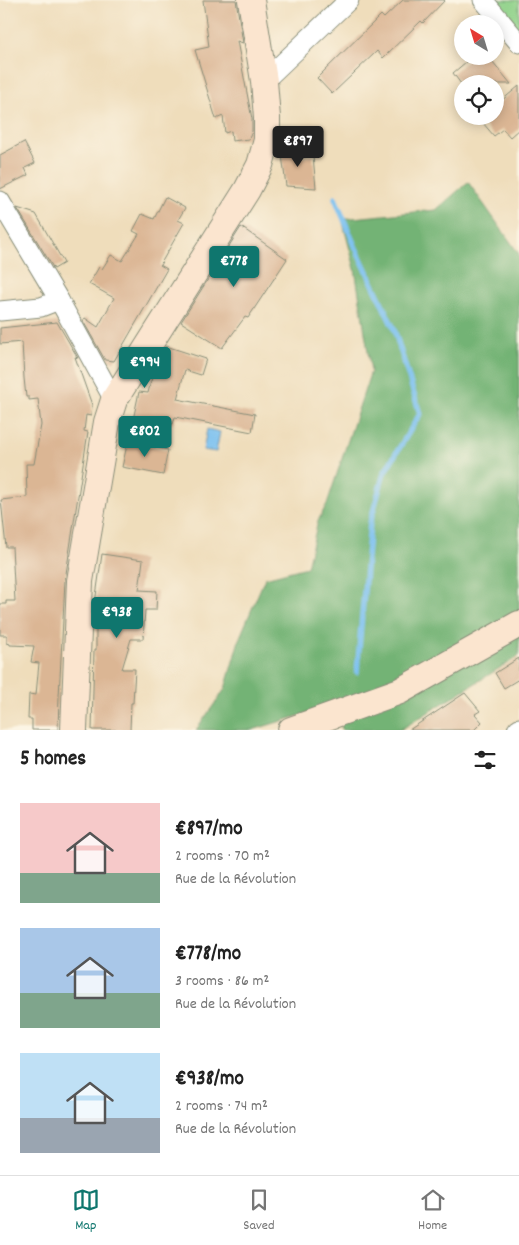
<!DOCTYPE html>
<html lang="en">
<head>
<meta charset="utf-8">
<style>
  body { margin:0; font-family:Dekko,sans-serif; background:#f2f2f2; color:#222; height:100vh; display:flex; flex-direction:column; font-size:19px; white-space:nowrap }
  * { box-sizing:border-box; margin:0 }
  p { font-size:16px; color:#767676 }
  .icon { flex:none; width:28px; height:28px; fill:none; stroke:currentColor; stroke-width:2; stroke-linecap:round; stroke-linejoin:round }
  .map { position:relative; height:730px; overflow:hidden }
  .sheet { display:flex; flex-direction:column; background:#fff; flex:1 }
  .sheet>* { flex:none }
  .needle { width:32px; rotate:322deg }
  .tools { position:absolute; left:454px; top:15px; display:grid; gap:10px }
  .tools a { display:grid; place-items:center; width:50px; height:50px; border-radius:50%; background:#fff; box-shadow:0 2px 12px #0003; font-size:25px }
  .price { position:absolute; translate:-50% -42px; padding:0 11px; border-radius:5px; background:#0f766e; color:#fff; font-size:16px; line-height:32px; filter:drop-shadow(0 1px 2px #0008) }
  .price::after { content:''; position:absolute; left:50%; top:30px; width:15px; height:11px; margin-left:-8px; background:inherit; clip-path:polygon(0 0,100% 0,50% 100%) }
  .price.selected { background:#222; color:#fff }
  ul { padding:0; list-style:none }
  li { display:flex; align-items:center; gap:15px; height:125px; padding:0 20px }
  li span { display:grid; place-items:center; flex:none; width:140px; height:100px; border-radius:0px; color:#555 }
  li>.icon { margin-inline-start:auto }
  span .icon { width:60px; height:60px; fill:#fffc; stroke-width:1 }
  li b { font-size:21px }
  h2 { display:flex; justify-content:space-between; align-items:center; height:60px; padding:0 20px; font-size:21px }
  .tabs { display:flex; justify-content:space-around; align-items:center; height:70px; border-top:1px solid #e0e0e0; background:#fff; font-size:14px; color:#767676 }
  .tabs a { display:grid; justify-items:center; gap:2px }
  .tabs .selected { color:#0f766e }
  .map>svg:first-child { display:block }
</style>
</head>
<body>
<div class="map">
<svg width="519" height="730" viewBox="0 0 519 730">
  <rect width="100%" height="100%" fill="#fcf5e5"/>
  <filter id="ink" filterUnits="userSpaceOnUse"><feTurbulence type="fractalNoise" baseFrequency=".02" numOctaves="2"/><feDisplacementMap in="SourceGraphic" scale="10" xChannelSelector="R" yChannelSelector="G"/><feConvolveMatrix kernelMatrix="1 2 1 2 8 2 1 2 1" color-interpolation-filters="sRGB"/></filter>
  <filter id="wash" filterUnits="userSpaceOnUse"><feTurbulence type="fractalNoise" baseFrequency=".0096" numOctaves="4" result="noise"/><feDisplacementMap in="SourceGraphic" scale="20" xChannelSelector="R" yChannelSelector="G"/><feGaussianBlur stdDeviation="1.12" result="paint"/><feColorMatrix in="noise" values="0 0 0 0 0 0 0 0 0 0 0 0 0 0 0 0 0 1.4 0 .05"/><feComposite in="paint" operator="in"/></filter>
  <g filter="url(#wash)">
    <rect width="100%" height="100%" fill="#efddbb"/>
    <path fill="#8fd189" stroke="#57875e" d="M490 0H519V34Z"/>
    <path fill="#73b375" stroke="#497854" d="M468 182 519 254V656L400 730H342L338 704 252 730H196L225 689 240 637 265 578 307 567 318 521 327 504 371 371 355 269 342 219 436 210Z"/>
    <path fill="#78bff0" stroke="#4c7e92" d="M207 429 220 432 216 452 203 450Z"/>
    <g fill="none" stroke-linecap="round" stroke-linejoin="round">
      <path stroke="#78bff0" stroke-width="5.5" d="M335 198 355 246 394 329 420 414 384 473 370 523 357 672"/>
    </g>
    <g id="blocks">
      <g fill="#dbb694">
        <path d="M203 0H236L243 43 237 41 252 119V131L249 139 232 141 231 131 225 133 223 116 216 119 195 50 209 47Z"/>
        <path d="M403 0H445L423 23 421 21 383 58 377 51 332 94 317 78 381 15 384 18Z"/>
        <path d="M473 56H488L511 84H461L453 73Z"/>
        <path d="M519 86V129L510 137 503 129 494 136 477 116H495V106Z"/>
        <path d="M24 142 35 163 25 168 28 175 0 189V155Z"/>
        <path d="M298 145 299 158 313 156 316 188 286 186 281 147Z"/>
        <path d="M165 197 185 208 178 220 184 223 160 265 167 269 155 290 114 361 105 360 83 321 85 318 98 327 114 298 89 284 99 267 102 269 111 255 122 261 139 234 133 231 142 214 154 219Z"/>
        <path d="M17 208 36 214 64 263 54 269Z"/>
        <path d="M241 227 287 259 248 318 245 317 222 348 181 322Z"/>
        <path d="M57 322 78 358 75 357 92 405 91 416 86 415 84 431 88 432 65 580 59 697 58 730H32V719H28L29 694 36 695 39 663 31 662 34 646 10 645V644L7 643V635H0V604H6V601H15L12 547H6L1 500 27 497 26 464H34L41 425 38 399 29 400V397H26L24 378 22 342 0 344V328Z"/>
        <path d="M166 346 206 359 201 375 185 370 177 399 255 414 252 432 175 417 173 424 133 420 139 392 148 393 156 361Z"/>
        <path d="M128 441 168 450 163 475 122 467Z"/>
        <path d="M102 554 143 560 139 590 157 591 156 610H145L143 639H131L122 669H135L133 703H131L130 730H92L94 650H96V596Z"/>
        <path d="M519 658V679L504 688 495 673Z"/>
        <path d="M465 693 480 711 475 714 482 722 474 730H409Z"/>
      </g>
    </g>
  </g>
  <g filter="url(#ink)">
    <use href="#blocks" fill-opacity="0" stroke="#878d78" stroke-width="1"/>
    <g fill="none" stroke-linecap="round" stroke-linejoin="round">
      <g stroke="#878d78" stroke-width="21">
        <g id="street">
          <path d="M483 0 519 43"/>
          <path d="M264 81 349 0"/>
          <path d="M0 201 59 300 114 400"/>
          <path d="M0 311 41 307 59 300"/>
          <path d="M517 730 519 728"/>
        </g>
      </g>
      <g stroke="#878d78" stroke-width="28">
        <g id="secondary">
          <path d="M74 730 80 581 107 422 114 400 247 190 260 165 267 140V118L264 81 251 0"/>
          <path d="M291 730 400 691 519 624"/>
        </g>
      </g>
      <use href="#street" stroke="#fff" stroke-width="19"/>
      <use href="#secondary" stroke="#fbe5cf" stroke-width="26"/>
    </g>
  </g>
</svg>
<div class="tools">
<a><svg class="needle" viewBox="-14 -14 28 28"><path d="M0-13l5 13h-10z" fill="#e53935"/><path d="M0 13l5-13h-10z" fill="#767676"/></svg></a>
<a><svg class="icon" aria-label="locate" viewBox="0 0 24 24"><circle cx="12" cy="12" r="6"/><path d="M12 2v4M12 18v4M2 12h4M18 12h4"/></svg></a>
</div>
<b class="price selected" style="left:298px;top:168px">€897</b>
<b class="price" style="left:234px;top:288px">€778</b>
<b class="price" style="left:145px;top:389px">€994</b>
<b class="price" style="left:145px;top:458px">€802</b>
<b class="price" style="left:117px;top:639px">€938</b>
</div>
<section class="sheet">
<h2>5 homes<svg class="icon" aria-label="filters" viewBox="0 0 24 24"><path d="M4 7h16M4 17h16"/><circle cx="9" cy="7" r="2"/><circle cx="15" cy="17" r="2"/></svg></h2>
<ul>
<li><span style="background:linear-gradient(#f6c9c9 70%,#7fa58c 0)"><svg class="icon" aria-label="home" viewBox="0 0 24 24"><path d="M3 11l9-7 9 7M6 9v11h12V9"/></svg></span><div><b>€897/mo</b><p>2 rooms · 70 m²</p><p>Rue de la Révolution</p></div></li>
<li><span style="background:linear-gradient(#a9c7e8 65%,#7fa58c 0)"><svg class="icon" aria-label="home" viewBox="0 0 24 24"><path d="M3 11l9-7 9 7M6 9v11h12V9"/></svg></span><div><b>€778/mo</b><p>3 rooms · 86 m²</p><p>Rue de la Révolution</p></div></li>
<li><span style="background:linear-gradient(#bfe0f5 65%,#9aa5b1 0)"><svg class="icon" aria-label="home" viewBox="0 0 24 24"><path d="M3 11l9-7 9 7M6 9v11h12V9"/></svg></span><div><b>€938/mo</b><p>2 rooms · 74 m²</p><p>Rue de la Révolution</p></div></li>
</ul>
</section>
<nav class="tabs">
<a class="selected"><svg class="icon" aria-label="map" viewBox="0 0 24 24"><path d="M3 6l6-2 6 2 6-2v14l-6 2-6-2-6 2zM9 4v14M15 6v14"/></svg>Map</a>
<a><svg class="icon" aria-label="saved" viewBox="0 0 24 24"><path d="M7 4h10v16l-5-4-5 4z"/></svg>Saved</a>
<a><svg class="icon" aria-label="home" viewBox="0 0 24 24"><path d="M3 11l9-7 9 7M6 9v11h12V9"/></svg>Home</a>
</nav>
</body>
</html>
